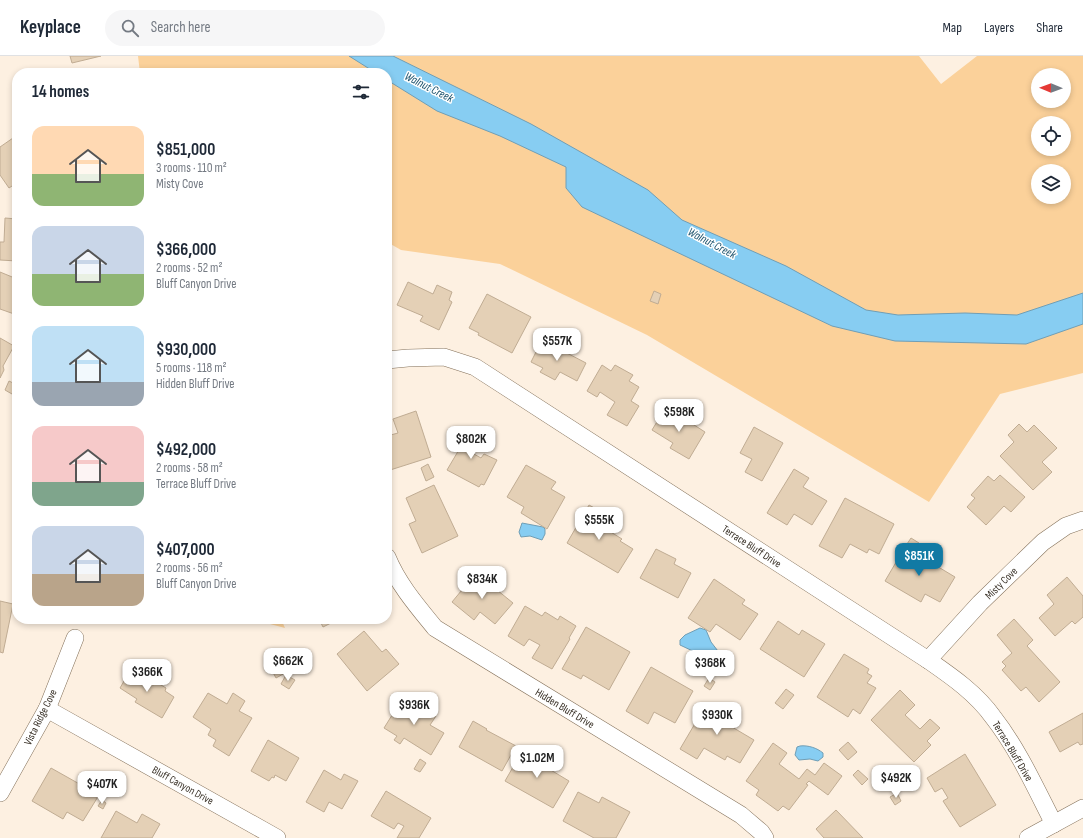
<!DOCTYPE html>
<html lang="en">
<head>
<meta charset="utf-8">
<style>
  body { margin:0; font-family:"Sofia Sans Condensed",sans-serif; background:#f6f6f7; color:#1f2937; height:100vh; display:flex; flex-direction:column; font-size:15px; white-space:nowrap }
  * { box-sizing:border-box; margin:0 }
  p { font-size:13px; color:#747a83 }
  .icon { flex:none; width:22px; height:22px; fill:none; stroke:currentColor; stroke-width:2; stroke-linecap:round; stroke-linejoin:round }
  .map { position:relative; flex:1; overflow:hidden }
  .drawer { position:absolute; left:12px; top:12px; width:380px; height:556px; display:flex; flex-direction:column; background:#fff; border-radius:16px; box-shadow:0 2px 6px #0003 }
  .drawer>* { flex:none }
  .needle { width:26px; rotate:271deg }
  .buttons { position:absolute; left:1031px; top:12px; display:grid; gap:8px }
  .buttons a { display:grid; place-items:center; width:40px; height:40px; border-radius:50%; background:#fff; box-shadow:0 2px 6px #0003; font-size:20px }
  .price { position:absolute; translate:-50% -34px; padding:0 9px; border-radius:8px; background:#fff; color:#222; font-size:13px; line-height:26px; filter:drop-shadow(0 1px 2px #0008) }
  .price::after { content:''; position:absolute; left:50%; top:24px; width:12px; height:9px; margin-left:-6px; background:inherit; clip-path:polygon(0 0,100% 0,50% 100%) }
  .price.selected { background:#117aa4; color:#fff }
  ul { padding:0; list-style:none }
  li { display:flex; align-items:center; gap:12px; height:100px; padding:0 20px }
  li span { display:grid; place-items:center; flex:none; width:112px; height:80px; border-radius:12px; color:#555 }
  li>.icon { margin-inline-start:auto }
  span .icon { width:48px; height:48px; fill:#fffc; stroke-width:1 }
  li b { font-size:17px }
  h2 { display:flex; justify-content:space-between; align-items:center; height:48px; padding:0 20px; font-size:17px }
  header { display:flex; align-items:center; gap:24px; box-sizing:border-box; height:56px; padding:0 20px; background:#fff; border-bottom:1px solid #e0e1e3 }
  header strong { font-size:19px }
  nav { display:flex; gap:22px; margin-inline-start:auto; font-size:14px }
  .search { width:280px; height:36px; background:#f6f6f7; display:flex; align-items:center; gap:10px; box-sizing:border-box; padding:0 14px; border-radius:22px; color:#747a83; font-size:15px }
  .map>svg:first-child { display:block }
</style>
</head>
<body>
<header>
<strong>Keyplace</strong>
<div class="search"><svg class="icon" aria-label="search" viewBox="0 0 24 24"><circle cx="10" cy="10" r="6"/><path d="M15 15l6 6"/></svg>Search here</div>
<nav><a>Map</a><a>Layers</a><a>Share</a></nav>
</header>
<div class="map">
<svg width="1083" height="782" viewBox="0 0 1083 782">
  <rect width="100%" height="100%" fill="#fdf0e1"/>
  <g fill="#fbd19a" fill-rule="evenodd">
    <path d="M138 0H919L941 28 977 0H1083V317L1000 338 929 446 647 279 500 208 401 194 387 186V17H140ZM1038 19H1064V45H1038ZM1038 67H1064V93H1038ZM1038 115H1064V141H1038Z"/>
    <path d="M251 563H281L285 572Z"/>
  </g>
  <g fill="#87cdf2" stroke="#709eb5">
    <path d="M349 0H393L531 68 648 134 682 164 786 210 866 254 898 259 965 257 1017 259 1083 237V268L1026 288 895 285 832 270 582 151 566 132V111L500 80 437 55 387 24V17H376Z"/>
    <path d="M522 467 543 471 545 473V478L542 484 530 480 521 481 519 476Z"/>
    <path d="M700 572 706 574 711 586 721 599 720 603 712 604 680 589V584L685 579Z"/>
    <path d="M800 690C808 689 817 692 823 697V701L818 705 810 703 799 704 795 699 797 691Z"/>
  </g>
  <g fill="#e4d0b6" stroke="#c0ac93">
    <path d="M70 0H101L72 7Z"/>
    <path d="M13 82 17 87V131L15 128 9 132 0 119V91Z"/>
    <path d="M5 162 17 163V205L0 204V186H4Z"/>
    <path d="M0 216 17 223V259L0 253Z"/>
    <path d="M408 226 433 238 437 229 452 236 449 244 452 246 439 274 420 265 423 260 397 249Z"/>
    <path d="M654 235 661 238 658 248 650 245Z"/>
    <path d="M487 238 531 261 512 297 478 279 479 277 469 272Z"/>
    <path d="M0 282 14 290 3 310 4 314 0 322Z"/>
    <path d="M542 284 586 307 577 325 560 316 555 324 540 316 543 312 531 306Z"/>
    <path d="M602 309 611 315 615 309 633 319 629 325 639 331 631 345 639 350 627 370 607 359 615 346 600 336 597 341 587 335Z"/>
    <path d="M9 325 17 329 12 338 5 334Z"/>
    <path d="M666 351 705 376 689 403 670 392 673 387 652 374Z"/>
    <path d="M416 355 431 401 387 415V380L398 377 393 363Z"/>
    <path d="M1019 368 1027 376 1034 369 1057 392 1042 406 1052 416 1033 434 1000 400 1014 386 1008 379Z"/>
    <path d="M463 371 481 380 472 397 481 402 484 398 497 404 484 429 481 428 479 431 447 414 460 392 454 389Z"/>
    <path d="M754 371 783 387 762 425 745 416 752 403 740 397Z"/>
    <path d="M428 408 434 421 426 425 421 412Z"/>
    <path d="M526 409 556 426 551 433 565 441 547 473 521 457 524 451 507 441Z"/>
    <path d="M794 413 809 422 803 431 827 445 812 469 794 458 787 469 767 457Z"/>
    <path d="M1000 419 1025 441 1011 456 1004 450 986 469 967 451 975 442 971 439 988 420 994 425Z"/>
    <path d="M434 429 458 480 422 497 409 468 416 465 406 442Z"/>
    <path d="M845 442 894 468 879 498 869 493 867 497 850 488 842 502 819 490Z"/>
    <path d="M589 449 607 459 601 470 622 483 620 485 633 493 618 517 567 487Z"/>
    <path d="M911 482 919 487 915 492 907 488Z"/>
    <path d="M905 491 955 521 940 546 925 538 921 546 885 525Z"/>
    <path d="M656 493 676 503 674 508 691 517 678 542 640 522Z"/>
    <path d="M476 517 513 547 495 568 480 556 474 564 452 546Z"/>
    <path d="M1067 521 1083 540V561L1075 568 1072 565 1055 580 1039 562 1054 548 1047 539Z"/>
    <path d="M714 523 745 544 742 548 758 558 740 584 716 568 710 576 688 562Z"/>
    <path d="M0 545 13 548 3 597 0 596Z"/>
    <path d="M525 550 542 560 545 556 558 564 560 560 576 570 569 582 570 583 552 613 532 602 540 589 529 583 524 590 508 580Z"/>
    <path d="M319 563H339L323 571Z"/>
    <path d="M1014 563 1033 584 1027 590 1060 626 1039 646 1026 631 1021 635 1002 614 1006 610 1002 606 1012 597 997 579Z"/>
    <path d="M778 565 799 579 802 574 825 588 804 621 760 593Z"/>
    <path d="M586 571 630 596 609 634 583 619 581 623 562 613Z"/>
    <path d="M364 575 382 596 386 593 399 608 367 635 337 598Z"/>
    <path d="M844 598 869 613 867 617 872 620 867 627 876 632 860 658 853 653 848 661 817 641Z"/>
    <path d="M278 604 285 617 276 622 269 609Z"/>
    <path d="M651 611 693 635 675 667 654 656 648 668 626 655Z"/>
    <path d="M131 613 149 623 148 625 154 629 156 626 166 632 165 635 174 641 162 662 135 646 137 643 120 632Z"/>
    <path d="M286 619 295 624 289 633 281 628Z"/>
    <path d="M709 622 715 626 710 634 704 630Z"/>
    <path d="M786 633 794 639 783 653 775 647Z"/>
    <path d="M900 634 915 649 905 659 920 673 930 663 940 672 927 685 931 689 914 706 871 664Z"/>
    <path d="M208 637 227 648 233 637 245 645 239 655 252 662 229 700 213 690 216 684 208 679 211 673 193 661Z"/>
    <path d="M404 640 436 660 430 669 444 677 431 699 404 682 400 688 394 684 397 680 384 672Z"/>
    <path d="M712 647 737 663 732 671 754 684 740 707 727 700 725 704 704 692 697 703 680 693 703 654 707 656Z"/>
    <path d="M1083 657V688L1080 689 1078 686 1060 696 1049 676Z"/>
    <path d="M473 665 487 673 486 674 516 690 502 715 459 691Z"/>
    <path d="M268 684 299 702 286 725 275 719 274 722 272 721 269 725 251 715Z"/>
    <path d="M848 686 857 696 848 704 839 694Z"/>
    <path d="M773 687 787 697 779 708 799 723 807 713 815 719 824 707 842 720 828 739 809 725 806 728 808 729 789 754 783 750 778 755 756 739 759 734 746 725Z"/>
    <path d="M524 692 547 706 544 710 569 725 553 752 505 725Z"/>
    <path d="M965 698 996 749 960 771 943 745 948 742 942 732 935 736 927 722Z"/>
    <path d="M420 703 426 707 420 716 414 713Z"/>
    <path d="M51 712 99 739 83 765 67 756 63 763 32 745Z"/>
    <path d="M324 714 341 724 344 718 358 725 342 753 329 746 324 756 306 746Z"/>
    <path d="M858 714 868 723 862 729 853 719Z"/>
    <path d="M386 735 431 762 419 782H397L404 770 398 767 394 773 371 760Z"/>
    <path d="M578 736 599 747 602 741 630 756 616 782H594L563 765Z"/>
    <path d="M897 737 901 745 895 749 890 741Z"/>
    <path d="M102 744 106 747 103 753 98 750Z"/>
    <path d="M836 754 863 782H824L816 773Z"/>
    <path d="M116 755 137 767 142 758 160 768 152 782H101Z"/>
  </g>
  <g fill="none" stroke-linecap="round" stroke-linejoin="round">
    <g stroke="#84715a" stroke-width="18">
      <g id="minor">
        <path d="M387 304 408 302 444 301 475 311 928 604C951 620 976 637 993 661 1018 693 1035 731 1054 768"/>
        <path d="M387 501C398 528 417 550 435 572L741 759 761 776 765 782"/>
        <path d="M928 604 980 547 1043 486 1066 470 1083 464"/>
        <path d="M47 653 277 782"/>
        <path d="M0 737 47 653 75 582"/>
        <path d="M1028 782 1083 752"/>
      </g>
    </g>
    <use href="#minor" stroke="#fff" stroke-width="17"/>
  </g>
  <g text-anchor="middle" stroke-width="3" stroke-linejoin="round" paint-order="stroke">
    <g font-size="11" fill="#393127" stroke="#fff">
      <text transform="translate(752 490) rotate(33)" y="4">Terrace Bluff Drive</text>
      <text transform="translate(1001 527) rotate(-45)" y="4">Misty Cove</text>
      <text transform="translate(565 652) rotate(31)" y="4">Hidden Bluff Drive</text>
      <text transform="translate(40 661) rotate(-64)" y="4">Vista Ridge Cove</text>
      <text transform="translate(1013 695) rotate(59)" y="4">Terrace Bluff Drive</text>
      <text transform="translate(183 729) rotate(29)" y="4">Bluff Canyon Drive</text>
    </g>
    <g font-size="12" font-style="italic" fill="#1d536d" stroke="#fff">
      <text transform="translate(429 31) rotate(27)" y="4">Walnut Creek</text>
      <text transform="translate(712 187) rotate(28)" y="4">Walnut Creek</text>
    </g>
  </g>
</svg>
<div class="buttons">
<a><svg class="needle" viewBox="-14 -14 28 28"><path d="M0-13l5 13h-10z" fill="#e53935"/><path d="M0 13l5-13h-10z" fill="#747a83"/></svg></a>
<a><svg class="icon" aria-label="locate" viewBox="0 0 24 24"><circle cx="12" cy="12" r="6"/><path d="M12 2v4M12 18v4M2 12h4M18 12h4"/></svg></a>
<a><svg class="icon" aria-label="layers" viewBox="0 0 24 24"><path d="M12 4l9 5-9 5-9-5zM3 14l9 5 9-5"/></svg></a>
</div>
<b class="price" style="left:557px;top:306px">$557K</b>
<b class="price" style="left:679px;top:377px">$598K</b>
<b class="price" style="left:471px;top:404px">$802K</b>
<b class="price" style="left:599px;top:485px">$555K</b>
<b class="price selected" style="left:919px;top:521px">$851K</b>
<b class="price" style="left:482px;top:544px">$834K</b>
<b class="price" style="left:288px;top:626px">$662K</b>
<b class="price" style="left:710px;top:628px">$368K</b>
<b class="price" style="left:147px;top:637px">$366K</b>
<b class="price" style="left:414px;top:670px">$936K</b>
<b class="price" style="left:717px;top:680px">$930K</b>
<b class="price" style="left:537px;top:723px">$1.02M</b>
<b class="price" style="left:896px;top:743px">$492K</b>
<b class="price" style="left:102px;top:749px">$407K</b>
<section class="drawer">
<h2>14 homes<svg class="icon" aria-label="filters" viewBox="0 0 24 24"><path d="M4 7h16M4 17h16"/><circle cx="9" cy="7" r="2"/><circle cx="15" cy="17" r="2"/></svg></h2>
<ul>
<li><span style="background:linear-gradient(#ffd9b3 60%,#8fb573 0)"><svg class="icon" aria-label="home" viewBox="0 0 24 24"><path d="M3 11l9-7 9 7M6 9v11h12V9"/></svg></span><div><b>$851,000</b><p>3 rooms · 110 m²</p><p>Misty Cove</p></div></li>
<li><span style="background:linear-gradient(#c9d6e8 60%,#8fb573 0)"><svg class="icon" aria-label="home" viewBox="0 0 24 24"><path d="M3 11l9-7 9 7M6 9v11h12V9"/></svg></span><div><b>$366,000</b><p>2 rooms · 52 m²</p><p>Bluff Canyon Drive</p></div></li>
<li><span style="background:linear-gradient(#bfe0f5 70%,#9aa5b1 0)"><svg class="icon" aria-label="home" viewBox="0 0 24 24"><path d="M3 11l9-7 9 7M6 9v11h12V9"/></svg></span><div><b>$930,000</b><p>5 rooms · 118 m²</p><p>Hidden Bluff Drive</p></div></li>
<li><span style="background:linear-gradient(#f6c9c9 70%,#7fa58c 0)"><svg class="icon" aria-label="home" viewBox="0 0 24 24"><path d="M3 11l9-7 9 7M6 9v11h12V9"/></svg></span><div><b>$492,000</b><p>2 rooms · 58 m²</p><p>Terrace Bluff Drive</p></div></li>
<li><span style="background:linear-gradient(#c9d6e8 60%,#b9a48a 0)"><svg class="icon" aria-label="home" viewBox="0 0 24 24"><path d="M3 11l9-7 9 7M6 9v11h12V9"/></svg></span><div><b>$407,000</b><p>2 rooms · 56 m²</p><p>Bluff Canyon Drive</p></div></li>
</ul>
</section>
</div>
</body>
</html>
